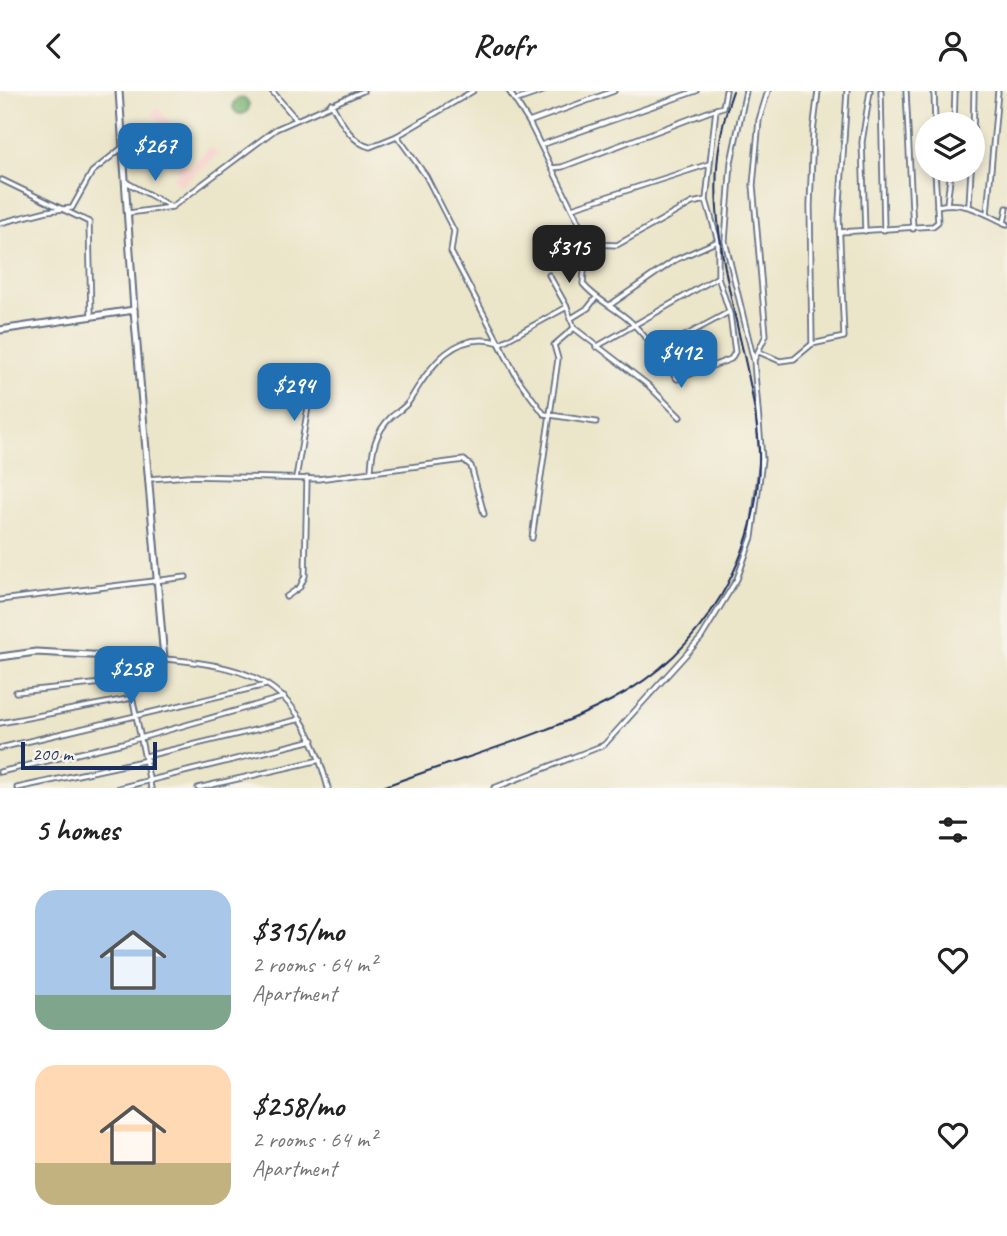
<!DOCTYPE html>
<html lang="en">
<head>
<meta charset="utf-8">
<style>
  body { margin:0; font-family:Caveat,sans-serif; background:#f6f6f6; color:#222; height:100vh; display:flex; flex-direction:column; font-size:26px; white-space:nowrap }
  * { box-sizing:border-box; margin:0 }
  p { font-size:23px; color:#767676 }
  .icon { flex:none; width:38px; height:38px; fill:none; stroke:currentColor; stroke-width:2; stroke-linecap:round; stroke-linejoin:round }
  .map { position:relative; height:697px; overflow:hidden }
  .panel { display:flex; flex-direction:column; background:#fff; flex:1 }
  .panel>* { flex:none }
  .fabs { position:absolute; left:915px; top:21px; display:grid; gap:14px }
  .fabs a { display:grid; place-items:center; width:70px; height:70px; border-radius:50%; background:#fff; box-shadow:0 4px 10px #0003; font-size:35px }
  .scale { position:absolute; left:21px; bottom:18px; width:136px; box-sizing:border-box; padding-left:7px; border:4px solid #1b2f5e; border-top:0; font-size:19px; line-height:24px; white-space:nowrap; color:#1b2f5e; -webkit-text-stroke:5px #f7f3e8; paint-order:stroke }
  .price { position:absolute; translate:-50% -60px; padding:0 16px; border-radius:14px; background:#1f6fb2; color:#fff; font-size:23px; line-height:46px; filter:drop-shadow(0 2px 4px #0008) }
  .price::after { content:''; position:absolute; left:50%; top:42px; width:21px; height:16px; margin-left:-10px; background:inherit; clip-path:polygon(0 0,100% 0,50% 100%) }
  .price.selected { background:#222; color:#fff }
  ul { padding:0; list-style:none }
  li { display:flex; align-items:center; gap:21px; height:175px; padding:0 35px }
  li span { display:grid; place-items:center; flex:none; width:196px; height:140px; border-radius:21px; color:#555 }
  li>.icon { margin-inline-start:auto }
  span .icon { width:84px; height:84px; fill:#fffc; stroke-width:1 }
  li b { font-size:30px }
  h2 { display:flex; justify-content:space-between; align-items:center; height:84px; padding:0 35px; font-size:30px }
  header { display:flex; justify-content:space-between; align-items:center; height:91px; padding:0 35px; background:#fff; font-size:32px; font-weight:600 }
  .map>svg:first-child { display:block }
</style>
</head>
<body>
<header><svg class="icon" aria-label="back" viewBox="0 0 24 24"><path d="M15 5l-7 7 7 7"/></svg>Roofr<svg class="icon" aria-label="person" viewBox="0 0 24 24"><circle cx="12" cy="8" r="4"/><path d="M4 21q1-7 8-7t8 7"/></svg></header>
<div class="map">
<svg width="1007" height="697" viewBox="0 0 1007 697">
  <rect width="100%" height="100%" fill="#f7f3e8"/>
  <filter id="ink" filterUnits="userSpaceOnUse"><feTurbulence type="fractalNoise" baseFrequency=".0143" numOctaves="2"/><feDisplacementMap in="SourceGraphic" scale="14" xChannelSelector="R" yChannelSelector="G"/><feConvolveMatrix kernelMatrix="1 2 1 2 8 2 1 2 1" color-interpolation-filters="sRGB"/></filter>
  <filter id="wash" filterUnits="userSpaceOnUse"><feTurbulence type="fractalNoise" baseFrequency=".00686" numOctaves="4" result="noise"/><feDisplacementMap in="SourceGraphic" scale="28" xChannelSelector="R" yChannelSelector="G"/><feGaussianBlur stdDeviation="1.57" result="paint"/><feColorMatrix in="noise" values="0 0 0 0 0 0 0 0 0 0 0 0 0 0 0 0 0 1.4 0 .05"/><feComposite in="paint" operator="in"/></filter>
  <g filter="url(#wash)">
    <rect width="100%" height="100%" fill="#ebe5c9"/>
    <g fill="#f7d0cd">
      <path d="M158 17 170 31 145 53 133 38 141 32 145 41 159 29 151 23Z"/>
      <path d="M211 56 218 63 181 95 173 87 180 81 176 77 184 71 189 76Z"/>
    </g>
    <circle fill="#7eb674" stroke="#4c7269" stroke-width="2" cx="241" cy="15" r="8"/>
  </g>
  <g filter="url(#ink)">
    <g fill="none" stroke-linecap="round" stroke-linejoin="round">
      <g stroke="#646f83" stroke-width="7">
        <g id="street">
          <path d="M272 0 295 27"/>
          <path d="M509 0 529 31 593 160 594 168 584 180 583 193C597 210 615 216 631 231 648 247 663 269 677 288L731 268 735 261 730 223 718 186V150L706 109 716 18 723 16 726 0"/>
          <path d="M881 0 884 139"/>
          <path d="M906 0 913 138"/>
          <path d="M934 0 935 33"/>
          <path d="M517 9 543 0"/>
          <path d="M331 12C340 28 351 52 370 56L397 45 473 0"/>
          <path d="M529 31 614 0"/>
          <path d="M954 33 955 0"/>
          <path d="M397 45 426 85 454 140 451 161 518 288 544 323 596 331"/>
          <path d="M973 51 974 0"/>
          <path d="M541 54 696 0"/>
          <path d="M552 77 562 76 716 18"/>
          <path d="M935 79 937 115"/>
          <path d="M2 89 89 131 91 225"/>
          <path d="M126 91 170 115"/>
          <path d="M947 113 951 79"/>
          <path d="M969 114 971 79"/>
          <path d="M572 117 709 73"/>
          <path d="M129 122 172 116 276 38 363 0"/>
          <path d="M987 123 998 0"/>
          <path d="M0 132 47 120 72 117 92 81 123 56"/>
          <path d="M1004 132 1007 117"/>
          <path d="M865 140 862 51 870 0"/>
          <path d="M840 141 933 135 938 131 937 115C966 109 983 122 1007 133"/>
          <path d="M589 153 617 154 692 112 706 109"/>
          <path d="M549 184 567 216 574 237 648 294 680 326"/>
          <path d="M610 214 675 169 718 150"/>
          <path d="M570 228 588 217 595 208"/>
          <path d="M812 253 810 114 813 41 818 0"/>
          <path d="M596 256 718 186"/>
          <path d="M655 261 729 221"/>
          <path d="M759 261 780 270 794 268 812 253 844 246 839 128 847 0"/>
          <path d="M754 269 766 244 753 94 759 29 768 0"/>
          <path d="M371 380C372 359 375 342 391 326 397 321 406 316 410 309 431 274 455 238 501 252L567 216"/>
          <path d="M296 387 310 304 318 285"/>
          <path d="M148 388 188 385 318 388 464 369 471 375 484 423"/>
          <path d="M532 447 558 268 554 254 574 237"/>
          <path d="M286 506 300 496 305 485 307 387"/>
          <path d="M0 509 186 486"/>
          <path d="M144 568 132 589 131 600 151 697"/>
          <path d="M164 568C264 576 301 597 328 697"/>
          <path d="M16 601 132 589"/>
          <path d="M0 632 132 607"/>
          <path d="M0 657 266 594"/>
          <path d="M146 665 301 628"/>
          <path d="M0 681 123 652 284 606"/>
          <path d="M17 697 147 669"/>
          <path d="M119 697 313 649"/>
          <path d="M198 697 320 669"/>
          <path d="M494 697 604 654 701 547 737 488 752 446 762 369 754 270 725 150 731 71 746 0"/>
        </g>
      </g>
      <g stroke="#646f83" stroke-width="9">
        <g id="secondary">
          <path d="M0 239 134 219"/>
          <path d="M0 566 36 561 164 568 134 219 119 0"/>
        </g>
      </g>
      <use href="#street" stroke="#fff" stroke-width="3.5"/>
      <use href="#secondary" stroke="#fff" stroke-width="5"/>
      <path stroke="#1b2f5e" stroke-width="2" d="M380 697C456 668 539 647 612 609 704 561 762 462 759 358 757 321 748 280 739 243 720 157 702 86 733 0"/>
    </g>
  </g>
</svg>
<div class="fabs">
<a><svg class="icon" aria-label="layers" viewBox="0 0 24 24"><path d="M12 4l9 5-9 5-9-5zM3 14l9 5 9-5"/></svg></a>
</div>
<div class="scale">200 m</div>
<b class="price" style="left:155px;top:92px">$267</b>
<b class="price selected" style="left:569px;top:194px">$315</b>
<b class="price" style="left:681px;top:299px">$412</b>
<b class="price" style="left:294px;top:332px">$294</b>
<b class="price" style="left:131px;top:615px">$258</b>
</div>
<section class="panel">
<h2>5 homes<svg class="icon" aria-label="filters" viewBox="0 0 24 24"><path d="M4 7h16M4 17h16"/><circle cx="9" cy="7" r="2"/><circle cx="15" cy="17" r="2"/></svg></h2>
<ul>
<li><span style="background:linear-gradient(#a9c7e8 75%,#7fa58c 0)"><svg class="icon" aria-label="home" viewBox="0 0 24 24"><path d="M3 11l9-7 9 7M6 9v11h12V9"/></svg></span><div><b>$315/mo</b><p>2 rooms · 64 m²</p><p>Apartment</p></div><svg class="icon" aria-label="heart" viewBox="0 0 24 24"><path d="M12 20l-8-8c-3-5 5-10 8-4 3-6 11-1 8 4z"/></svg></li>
<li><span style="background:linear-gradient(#ffd9b3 70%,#c2b280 0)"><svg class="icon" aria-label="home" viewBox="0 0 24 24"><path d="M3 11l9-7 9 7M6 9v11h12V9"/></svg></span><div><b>$258/mo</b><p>2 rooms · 64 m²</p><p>Apartment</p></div><svg class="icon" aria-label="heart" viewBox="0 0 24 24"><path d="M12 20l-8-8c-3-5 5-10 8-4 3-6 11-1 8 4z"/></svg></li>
</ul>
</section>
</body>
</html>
